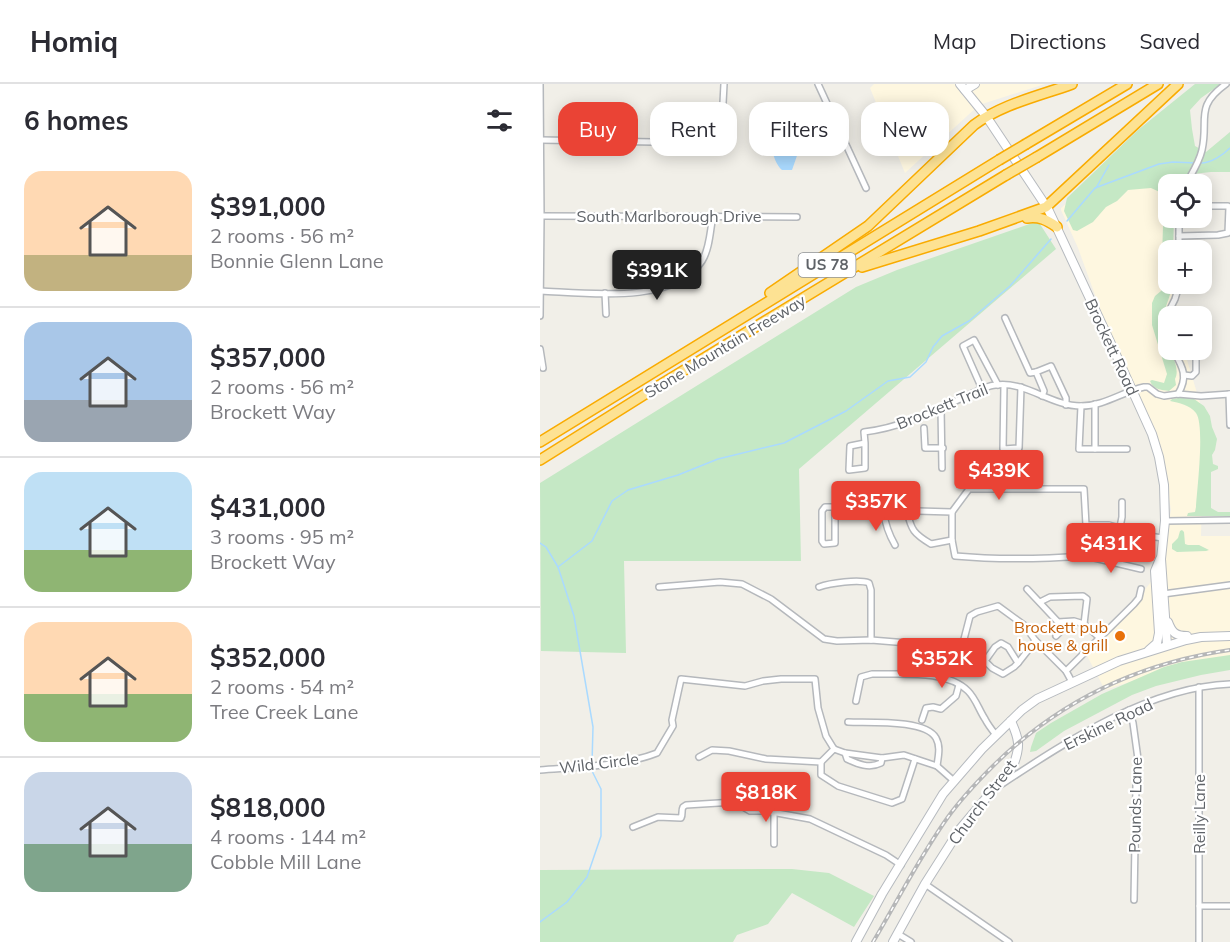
<!DOCTYPE html>
<html lang="en">
<head>
<meta charset="utf-8">
<style>
  body { margin:0; font-family:Mulish,sans-serif; background:#f7f7f7; color:#2b2b33; height:100vh; display:flex; flex-direction:column; font-size:22px; white-space:nowrap }
  * { box-sizing:border-box; margin:0 }
  p { font-size:20px; color:#7c7c81 }
  .icon { flex:none; width:33px; height:33px; fill:none; stroke:currentColor; stroke-width:2; stroke-linecap:round; stroke-linejoin:round }
  .map { position:relative; flex:1; overflow:hidden }
  .sheet { display:flex; flex-direction:column; background:#fff; width:540px }
  .sheet>* { flex:none }
  .hud { position:absolute; left:18px; top:18px; width:570px; height:54px; display:flex; gap:12px }
  .buttons { position:absolute; left:618px; top:90px; display:grid; gap:12px }
  .buttons a { display:grid; place-items:center; width:54px; height:54px; border-radius:12px; background:#fff; box-shadow:0 3px 15px #0003; font-size:30px }
  .price { position:absolute; translate:-50% -51px; padding:0 14px; border-radius:6px; background:#ea4335; color:#fff; font-size:20px; line-height:39px; filter:drop-shadow(0 2px 3px #0008) }
  .price::after { content:''; position:absolute; left:50%; top:36px; width:18px; height:14px; margin-left:-9px; background:inherit; clip-path:polygon(0 0,100% 0,50% 100%) }
  .price.current { background:#222; color:#fff }
  ul { padding:0; list-style:none }
  li { display:flex; align-items:center; gap:18px; height:150px; padding:0 24px }
  li+li { border-top:2px solid #e1e1e2 }
  li span { display:grid; place-items:center; flex:none; width:168px; height:120px; border-radius:18px; color:#555 }
  li>.icon { margin-inline-start:auto }
  span .icon { width:72px; height:72px; fill:#fffc; stroke-width:1 }
  li b { font-size:26px }
  h2 { display:flex; justify-content:space-between; align-items:center; height:72px; padding:0 24px; font-size:26px }
  .tag { padding:0 21px; border-radius:18px; background:#fff; box-shadow:0 3px 15px #0003; font-size:21px; line-height:54px }
  .tag.current { background:#ea4335; color:#fff }
  header { display:flex; align-items:center; gap:36px; box-sizing:border-box; height:84px; padding:0 30px; background:#fff; border-bottom:2px solid #e1e1e2 }
  header strong { font-size:28px }
  nav { display:flex; gap:33px; margin-inline-start:auto; font-size:21px }
  main { display:flex; flex:1; min-height:0 }
  .map>svg:first-child { display:block }
</style>
</head>
<body>
<header>
<strong>Homiq</strong>
<nav><a>Map</a><a>Directions</a><a>Saved</a></nav>
</header>
<main>
<section class="sheet">
<h2>6 homes<svg class="icon" aria-label="filters" viewBox="0 0 24 24"><path d="M4 7h16M4 17h16"/><circle cx="9" cy="7" r="2"/><circle cx="15" cy="17" r="2"/></svg></h2>
<ul>
<li><span style="background:linear-gradient(#ffd9b3 70%,#c2b280 0)"><svg class="icon" aria-label="home" viewBox="0 0 24 24"><path d="M3 11l9-7 9 7M6 9v11h12V9"/></svg></span><div><b>$391,000</b><p>2 rooms · 56 m²</p><p>Bonnie Glenn Lane</p></div></li>
<li><span style="background:linear-gradient(#a9c7e8 65%,#9aa5b1 0)"><svg class="icon" aria-label="home" viewBox="0 0 24 24"><path d="M3 11l9-7 9 7M6 9v11h12V9"/></svg></span><div><b>$357,000</b><p>2 rooms · 56 m²</p><p>Brockett Way</p></div></li>
<li><span style="background:linear-gradient(#bfe0f5 65%,#8fb573 0)"><svg class="icon" aria-label="home" viewBox="0 0 24 24"><path d="M3 11l9-7 9 7M6 9v11h12V9"/></svg></span><div><b>$431,000</b><p>3 rooms · 95 m²</p><p>Brockett Way</p></div></li>
<li><span style="background:linear-gradient(#ffd9b3 60%,#8fb573 0)"><svg class="icon" aria-label="home" viewBox="0 0 24 24"><path d="M3 11l9-7 9 7M6 9v11h12V9"/></svg></span><div><b>$352,000</b><p>2 rooms · 54 m²</p><p>Tree Creek Lane</p></div></li>
<li><span style="background:linear-gradient(#c9d6e8 60%,#7fa58c 0)"><svg class="icon" aria-label="home" viewBox="0 0 24 24"><path d="M3 11l9-7 9 7M6 9v11h12V9"/></svg></span><div><b>$818,000</b><p>4 rooms · 144 m²</p><p>Cobble Mill Lane</p></div></li>
</ul>
</section>
<div class="map">
<svg width="690" height="858" viewBox="0 0 690 858">
  <rect width="100%" height="100%" fill="#f1efe8"/>
  <g fill="#fef7e0">
    <path d="M334 0H505L439 21 365 89 330 4Z"/>
    <path d="M591 62 628 102V134H632L634 166H628V200H635L637 232H628V266H644L664 332 661 452H690V577L605 593 565 606 544 566 587 529 620 486 631 426 622 374 572 258 538 164 521 126V124Z"/>
  </g>
  <g fill="#c5e8c5">
    <path d="M655 0H681L661 14 650 26 652 45 655 62 666 68 690 48V88H671L643 91 637 100H628V134H634L633 166H628V200H632C631 216 620 228 623 246 625 260 642 282 635 295L636 301 629 307C621 306 613 305 610 297L612 296 624 299 627 290 612 241V219L615 212 621 207 624 110 611 104 588 106 577 117 566 123 553 138 537 147 533 146 524 127 527 114 598 46Z"/>
    <path d="M498 137 516 165 259 385 261 477H84L86 569 1 567 0 399 316 203 357 186Z"/>
    <path d="M644 313 654 315 664 322 670 332 672 343 677 355 675 366 672 371 673 380 678 382V385L671 388V424L678 428H690V432H647L648 429 655 428 656 423C657 406 665 341 656 329 650 321 639 319 630 317L632 315Z"/>
    <path d="M642 446 644 448 645 460 648 461H659L669 466 666 467 637 468 632 465V460L638 454 640 447Z"/>
    <path d="M690 571V586L661 591 616 602 592 611 524 647 496 667 490 668 491 663 496 649 511 639 562 610 624 583 642 578Z"/>
    <path d="M252 785 289 789 334 812 314 843 252 809 228 840 197 851 193 858H0V786Z"/>
  </g>
  <path fill="#aadaff" d="M234 32C249 35 254 53 259 66L252 86H242C231 76 228 48 230 34Z"/>
  <g fill="none" stroke-linecap="round" stroke-linejoin="round">
    <g stroke="#aadaff" stroke-width="1.5">
      <path d="M661 79C671 79 683 71 690 64"/>
      <path d="M556 104 569 81"/>
      <path d="M527 137 555 104 619 80 633 78 656 79"/>
      <path d="M0 459 6 463 18 483 34 532 53 643 52 679"/>
      <path d="M18 483 52 457 72 417 88 406 138 391 178 375 244 359 306 327 348 297 370 293 386 278 393 263 402 252 429 237 470 202 511 155"/>
      <path d="M0 838 27 818 47 793 61 752V705L52 687V684"/>
    </g>
    <g stroke="#b5b8bc" stroke-width="8">
      <g id="street">
        <path d="M278 0 326 104"/>
        <path d="M1 56 170 59 179 57 184 49 183 19 184 0"/>
        <path d="M646 100C652 89 659 79 662 66 669 35 654 23 686 0"/>
        <path d="M1 132 257 133"/>
        <path d="M639 152 678 151 688 149 689 123 688 122H662"/>
        <path d="M639 166V134"/>
        <path d="M1 207C46 209 134 221 162 177 170 164 170 146 173 132"/>
        <path d="M65 209 66 230"/>
        <path d="M0 232 1 132 0 0"/>
        <path d="M465 234 490 289 496 288"/>
        <path d="M628 259C620 239 627 232 635 215 637 210 638 205 638 200"/>
        <path d="M0 265 3 284"/>
        <path d="M633 266C642 282 649 292 638 310"/>
        <path d="M644 291 652 292 656 288V266"/>
        <path d="M464 301 463 365 479 364 481 303"/>
        <path d="M442 305 423 262 434 256 458 301"/>
        <path d="M689 310 690 341"/>
        <path d="M502 312 504 307 496 288 511 282 526 314V321"/>
        <path d="M541 322 539 365H587"/>
        <path d="M401 324 402 384"/>
        <path d="M384 344 385 364H403"/>
        <path d="M325 359V384L309 386 310 362 325 359 324 348C367 343 403 322 442 305 447 303 451 301 456 301 486 297 511 322 541 322 564 322 582 308 604 303H608L617 310 624 312 638 310 661 312 690 310"/>
        <path d="M555 365V320"/>
        <path d="M295 423V459L284 460 282 457V427L285 423C304 423 325 420 343 426L412 428 429 405H544L546 441H569L608 452 623 454"/>
        <path d="M343 426C345 439 348 449 355 461"/>
        <path d="M367 427C371 446 374 450 391 460L412 456 415 472C459 476 502 475 546 472V441"/>
        <path d="M412 428V456"/>
        <path d="M625 437 690 436"/>
        <path d="M580 443 582 433V418"/>
        <path d="M546 472 601 485"/>
        <path d="M119 503 180 498 202 500 231 515 284 555 297 557 331 556 417 563 423 559 430 532 437 528 458 522 484 541 495 556 526 587 532 598"/>
        <path d="M279 503C290 499 319 495 329 499L331 506V556"/>
        <path d="M487 505 518 538 534 537 544 540 560 554"/>
        <path d="M623 510 690 501"/>
        <path d="M500 518 510 513 543 512 547 515 544 540"/>
        <path d="M516 552 523 545 524 538"/>
        <path d="M461 559 468 563 478 579 474 583 463 590 452 584 445 577 455 563Z"/>
        <path d="M478 579 493 560 495 556"/>
        <path d="M526 587 594 520 599 514 601 505"/>
        <path d="M659 603V858"/>
        <path d="M316 617 321 593 332 590C360 591 406 585 428 607 436 615 439 626 445 635 448 641 452 646 456 651"/>
        <path d="M589 626 593 639 598 675 596 702 594 816"/>
        <path d="M382 636 386 624 393 623 401 625 416 612 419 601"/>
        <path d="M308 638C329 639 385 635 396 654 401 663 398 673 397 682"/>
        <path d="M294 665 305 669 342 674 364 671 397 682 414 697"/>
        <path d="M305 669 307 675C318 680 329 685 341 679L342 674"/>
        <path d="M159 673 172 666 189 667 226 675 281 678"/>
        <path d="M281 678V691L298 702 352 719 362 715 375 675"/>
        <path d="M281 678 294 665"/>
        <path d="M0 686C36 683 84 682 117 669L133 642 132 636 141 595 205 602 223 597 241 595H275L278 624 286 652 294 665"/>
        <path d="M459 702C526 658 608 603 690 600"/>
        <path d="M93 743 118 733 141 734C143 730 141 727 143 723L146 721 195 718 210 727H226L270 735 346 771 361 781"/>
        <path d="M234 760V729"/>
        <path d="M385 800 469 858"/>
        <path d="M659 822H690"/>
        <path d="M358 850 371 858"/>
      </g>
    </g>
    <g stroke="#b6babf" stroke-width="10">
      <g id="secondary">
        <path d="M420 0 446 32 508 125 573 264 612 350 619 373 624 401 625 437 621 475 627 561"/>
        <path d="M425 6 435 0"/>
        <path d="M628 538C632 549 636 552 647 552"/>
        <path d="M609 566 617 559 619 549 615 487 620 475"/>
        <path d="M316 858 342 810 403 710 442 665 482 626 497 615 579 577 646 556 661 553 690 552"/>
        <path d="M353 858 385 800 420 745 473 682C481 662 479 655 471 637"/>
      </g>
    </g>
    <g stroke="#f9ab00" stroke-width="12">
      <g id="highway">
        <path d="M486 60 587 0"/>
        <path d="M497 73 618 0"/>
        <path d="M487 134C499 132 507 136 517 143"/>
        <path d="M322 183 439 147 506 123 638 0"/>
        <path d="M230 209 328 142 434 41C462 20 499 12 532 0"/>
        <path d="M0 358 459 76"/>
        <path d="M0 376 110 307 466 91"/>
      </g>
    </g>
    <use href="#street" stroke="#fff" stroke-width="5"/>
    <use href="#secondary" stroke="#fff" stroke-width="8"/>
    <use href="#highway" stroke="#fde293" stroke-width="9"/>
    <g stroke="#b6b7b8" stroke-width="4">
      <path id="rail" d="M333 858C358 816 380 772 408 733 421 715 437 698 453 682 519 617 599 579 690 566"/>
    </g>
    <use href="#rail" stroke="#fff" stroke-width="1.5" stroke-dasharray="4.5" stroke-linecap="butt"/>
    <g stroke="#f9ab00" stroke-width="12" stroke-linecap="butt">
      <g id="highway-bridge">
        <path d="M459 76 486 60"/>
        <path d="M466 91 497 73"/>
      </g>
    </g>
    <use href="#highway-bridge" stroke="#fde293" stroke-width="9"/>
  </g>
  <circle fill="#e8710a" stroke="#fff" stroke-width="2" cx="580" cy="552" r="6"/>
  <g text-anchor="middle" stroke-width="4.5" stroke-linejoin="round" paint-order="stroke">
    <rect fill="#fff" stroke="#8f9295" stroke-width="1.5" x="258.5" y="169" width="57" height="24" rx="4.5"/>
    <g font-size="15" font-weight="bold" fill="#5f6368">
      <text x="287" y="186">US 78</text>
    </g>
    <g font-size="16" fill="#5f6368" stroke="#fff">
      <text x="129" y="138">South Marlborough Drive</text>
      <text transform="translate(185 262) rotate(-31)" y="6">Stone Mountain Freeway</text>
      <text transform="translate(572 263) rotate(65)" y="6">Brockett Road</text>
      <text transform="translate(402 322) rotate(-22)" y="6">Brockett Trail</text>
      <text transform="translate(568 640) rotate(-26)" y="6">Erskine Road</text>
      <text transform="translate(59 679) rotate(-7)" y="6">Wild Circle</text>
      <text transform="translate(442 718) rotate(-53)" y="6">Church Street</text>
      <text transform="translate(595 721) rotate(-89)" y="6">Pounds Lane</text>
      <text transform="translate(659 730) rotate(-90)" y="6">Reilly Lane</text>
    </g>
    <g font-size="16" fill="#c56008" stroke="#fff" text-anchor="end">
      <text x="568" y="549">Brockett pub<tspan x="568" dy="18">house &amp; grill</tspan></text>
    </g>
  </g>
</svg>
<div class="buttons">
<a><svg class="icon" aria-label="locate" viewBox="0 0 24 24"><circle cx="12" cy="12" r="6"/><path d="M12 2v4M12 18v4M2 12h4M18 12h4"/></svg></a>
<a>+</a>
<a>−</a>
</div>
<b class="price current" style="left:117px;top:217px">$391K</b>
<b class="price" style="left:459px;top:417px">$439K</b>
<b class="price" style="left:336px;top:448px">$357K</b>
<b class="price" style="left:571px;top:490px">$431K</b>
<b class="price" style="left:402px;top:605px">$352K</b>
<b class="price" style="left:226px;top:739px">$818K</b>
<div class="hud">
<a class="tag current">Buy</a>
<a class="tag">Rent</a>
<a class="tag">Filters</a>
<a class="tag">New</a>
</div>
</div>
</main>
</body>
</html>
